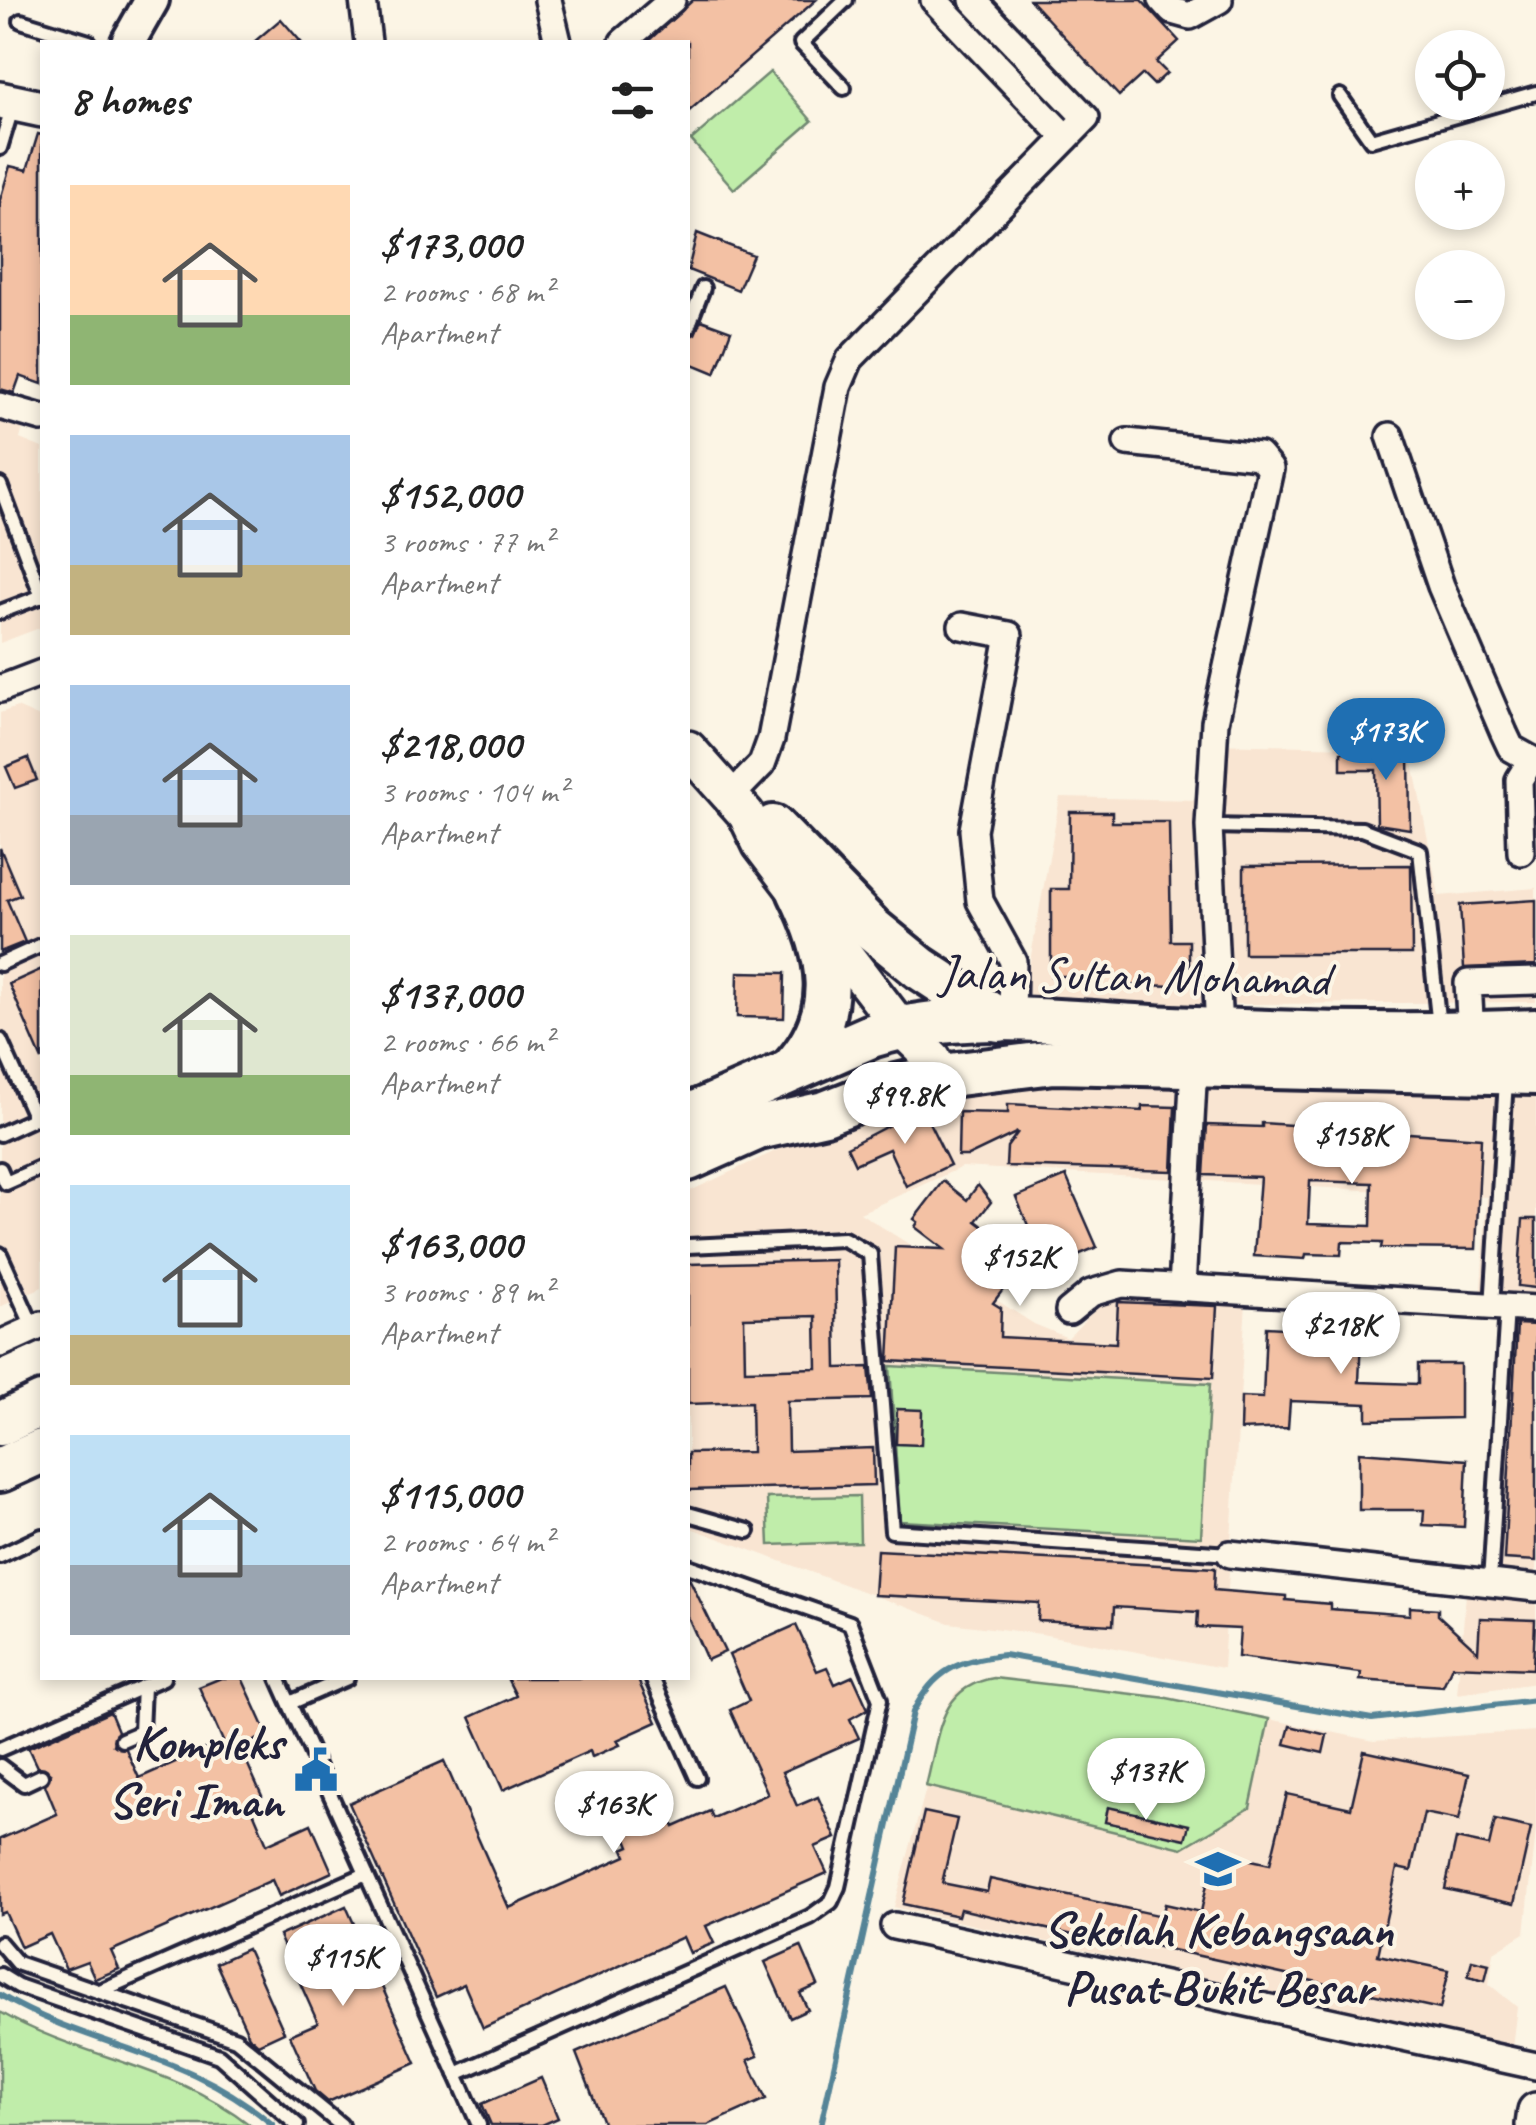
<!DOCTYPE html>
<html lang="en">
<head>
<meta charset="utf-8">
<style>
  body { margin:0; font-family:Caveat,sans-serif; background:#f6f6f6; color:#222; height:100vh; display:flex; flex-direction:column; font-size:38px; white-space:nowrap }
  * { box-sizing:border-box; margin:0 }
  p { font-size:32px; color:#767676 }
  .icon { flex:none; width:55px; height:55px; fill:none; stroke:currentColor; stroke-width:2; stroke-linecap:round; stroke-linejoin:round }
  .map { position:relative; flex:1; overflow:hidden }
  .details { position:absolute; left:40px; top:40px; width:650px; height:1640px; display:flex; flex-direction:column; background:#fff; border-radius:0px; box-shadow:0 5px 15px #0003 }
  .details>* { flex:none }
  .controls { position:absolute; left:1415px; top:30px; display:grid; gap:20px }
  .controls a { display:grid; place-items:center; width:90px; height:90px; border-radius:50%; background:#fff; box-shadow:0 5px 15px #0003; font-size:50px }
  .price { position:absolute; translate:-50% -85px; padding:0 22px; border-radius:35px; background:#fff; color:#222; font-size:32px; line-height:65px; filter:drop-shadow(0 2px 5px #0008) }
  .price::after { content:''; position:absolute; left:50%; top:60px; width:30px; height:22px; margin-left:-15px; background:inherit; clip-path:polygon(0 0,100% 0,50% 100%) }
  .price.current { background:#1f6fb2; color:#fff }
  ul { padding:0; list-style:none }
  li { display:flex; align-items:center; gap:30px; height:250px; padding:0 30px }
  li span { display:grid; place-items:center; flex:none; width:280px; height:200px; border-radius:0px; color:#555 }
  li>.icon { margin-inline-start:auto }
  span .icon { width:120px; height:120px; fill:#fffc; stroke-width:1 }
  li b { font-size:42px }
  h2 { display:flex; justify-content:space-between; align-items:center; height:120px; padding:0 30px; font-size:42px }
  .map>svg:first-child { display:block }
</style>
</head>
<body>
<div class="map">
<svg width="1536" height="2125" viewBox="0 0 1536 2125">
  <rect width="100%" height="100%" fill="#fcf5e5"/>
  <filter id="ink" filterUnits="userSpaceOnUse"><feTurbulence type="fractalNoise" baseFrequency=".01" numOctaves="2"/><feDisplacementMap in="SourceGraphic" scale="20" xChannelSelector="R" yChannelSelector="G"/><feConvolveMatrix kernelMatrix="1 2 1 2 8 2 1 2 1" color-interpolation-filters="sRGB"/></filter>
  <g filter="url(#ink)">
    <g fill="#f9e5d2">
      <path d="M0 392 30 400 20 439 42 448V627L0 643Z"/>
      <path d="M17 707 42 718V1287L0 1307V713Z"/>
      <path d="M1205 744 1410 748 1439 896 1536 888V1002L1104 1005 1024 994 1060 797 1198 800Z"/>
      <path d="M979 1082 1536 1097V1683L1457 1694 1466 1594 1483 1595 1498 1319 1479 1318 1487 1197 962 1167 860 1213 1034 1324 1068 1338 1110 1294 1246 1302 1223 1668 1041 1634 949 1623 688 1527V1192L856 1113Z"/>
      <path d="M994 1678 1167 1698 1374 1741 1536 1731V1831L1525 1933 1494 1952 1489 1984 1517 2007 1512 2047 894 1907 949 1703 957 1691Z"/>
    </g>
    <g fill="#c0edaa" stroke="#718872" stroke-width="2.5">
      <path d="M770 72 812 121 734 189 691 140Z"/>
      <path d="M890 1366 1210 1384 1201 1537 900 1521Z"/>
      <path d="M859 1496 860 1542 769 1545 767 1498Z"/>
      <path d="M994 1678 1167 1698 1269 1719 1250 1808 1182 1848 926 1786C939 1738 937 1687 994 1678Z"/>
      <path d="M0 2012C81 2059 173 2064 250 2125H0Z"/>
    </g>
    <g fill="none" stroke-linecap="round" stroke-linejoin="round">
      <g stroke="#558497" stroke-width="6">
        <path d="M0 1995C93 2050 185 2049 273 2125"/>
        <path d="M821 2125 913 1712C934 1670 958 1660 1004 1655L1372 1719 1536 1700"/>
      </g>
    </g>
    <g fill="#f3c1a4" stroke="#22223b" stroke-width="2.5" fill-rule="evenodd">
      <path d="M693 0H816L688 112V42H647Z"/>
      <path d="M1030 0H1141L1179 41 1156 62 1167 73 1154 85 1143 74 1119 96Z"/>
      <path d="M281 19 301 42H254Z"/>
      <path d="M38 134 42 135V384L20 376 14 393 0 389V200L10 166 27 170Z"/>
      <path d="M697 233 753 255 738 290 688 270Z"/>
      <path d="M701 320 731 331 715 373 688 362V337L695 334Z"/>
      <path d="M1341 752H1409L1410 829 1377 824 1376 770H1341Z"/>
      <path d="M28 758 37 780 15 788 6 767Z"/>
      <path d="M1070 812H1112V822H1169L1171 941H1189V986L1124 985V976H1051V889H1069Z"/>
      <path d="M0 848 20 895 7 900 25 942 0 952Z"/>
      <path d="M1411 865 1412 954H1244V866Z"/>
      <path d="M1536 900V965L1464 968 1460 905Z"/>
      <path d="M42 969V1060L9 984Z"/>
      <path d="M738 972 785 973 784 1018 737 1017Z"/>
      <path d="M1008 1104 1142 1111V1106L1175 1107 1172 1171 1006 1166 1007 1147 1018 1132 968 1156H958L959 1112 1008 1113Z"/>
      <path d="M922 1108 950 1165 906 1186 889 1149 855 1164 847 1147Z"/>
      <path d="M1262 1123 1481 1138 1476 1249 1381 1248 1382 1243 1342 1242 1341 1255 1306 1254 1305 1259 1254 1256 1260 1177 1204 1175 1207 1125 1262 1127ZM1310 1181 1372 1183 1371 1226 1308 1224Z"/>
      <path d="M1066 1176 1097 1247 1046 1268 1016 1197Z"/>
      <path d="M943 1181 967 1200 978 1185 991 1202 976 1221 1026 1259 993 1303 1001 1308 1000 1337 1116 1343 1118 1302 1217 1306 1213 1378 889 1361 895 1247 944 1249 915 1227 918 1222 914 1219Z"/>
      <path d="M1523 1219H1536V1288L1518 1286Z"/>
      <path d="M835 1260 837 1368 869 1367 872 1399 787 1401 788 1451 873 1448 874 1485 688 1490V1453L752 1452 751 1402 688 1404V1264ZM816 1316 817 1368 745 1370 744 1318Z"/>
      <path d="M1302 1311 1362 1315 1359 1382 1418 1384V1364H1460V1418L1367 1420V1404L1290 1401 1288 1428 1240 1430 1241 1397 1263 1398 1266 1327 1302 1329Z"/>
      <path d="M1517 1324 1536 1325V1561L1504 1559Z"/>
      <path d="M897 1409 922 1410 921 1445 896 1444Z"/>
      <path d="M1359 1452 1467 1460 1464 1527 1423 1525 1424 1510H1359Z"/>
      <path d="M877 1550 1215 1568 1214 1590 1286 1596V1600L1330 1604V1609L1410 1615V1607L1438 1609V1615L1478 1652 1480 1618 1535 1620 1533 1669 1452 1666 1443 1686 1360 1680 1361 1673 1238 1657 1240 1629 1197 1627 1198 1612 1114 1607 1113 1625 1038 1621 1039 1603 874 1595Z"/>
      <path d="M688 1576 725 1652 707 1660 688 1617Z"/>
      <path d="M796 1625 817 1671 827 1667 835 1684 853 1676 868 1709 850 1719 859 1738 782 1772 797 1806 818 1797 836 1838 815 1847 827 1873 706 1926 714 1943 690 1953 683 1937 483 2028 464 1984 436 1997 349 1803 444 1761 509 1908 626 1856 623 1849 630 1846 621 1824 664 1805 674 1827 710 1811 713 1818 768 1794 730 1710 749 1701 729 1655Z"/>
      <path d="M221 1678H242L268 1735 240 1747 262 1796 249 1802 267 1844 311 1824 332 1872 279 1896 272 1880 111 1951 119 1969 95 1979 87 1961 66 1969 50 1934 21 1947 5 1912 0 1914V1839L57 1814 45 1785 50 1773 37 1767 28 1748 110 1712 118 1731 113 1745 126 1749 139 1778 223 1741 199 1687Z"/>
      <path d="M507 1678H637L657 1722 617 1740 620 1745 592 1757 590 1751 503 1790 470 1717 516 1696Z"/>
      <path d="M1290 1726 1327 1735 1323 1753 1285 1744Z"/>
      <path d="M1364 1751 1469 1774 1459 1820 1424 1813 1411 1871 1397 1868 1378 1955 1449 1970 1440 2009 1127 1940 1125 1947 960 1909 958 1916 903 1904 924 1812 957 1819 942 1883 987 1892 990 1879 1162 1916 1165 1904 1201 1912 1214 1852 1270 1864 1287 1794 1351 1808Z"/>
      <path d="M1108 1807 1189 1825 1185 1839 1105 1822Z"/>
      <path d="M1495 1820 1531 1828 1514 1904 1445 1889 1456 1839 1489 1846Z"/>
      <path d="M346 1906 416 2063 328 2102 315 2091 290 2035 318 2023 279 1936Z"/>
      <path d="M801 1946 818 1985 800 1993 808 2010 790 2018 765 1962Z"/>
      <path d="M247 1949 284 2032 258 2044 249 2036 216 1963Z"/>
      <path d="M1472 1960 1489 1964 1485 1980 1468 1976Z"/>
      <path d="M726 1987 758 2056 748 2060 766 2099 708 2125H604L576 2053Z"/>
      <path d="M541 2078 558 2118 542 2125H491L482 2104Z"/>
    </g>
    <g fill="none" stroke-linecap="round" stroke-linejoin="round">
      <g stroke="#22223b" stroke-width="20">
        <g id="service">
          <path d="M21 21 89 42"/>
          <path d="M844 88 801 43 846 0"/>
          <path d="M1340 96 1371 140 1536 93"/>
          <path d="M0 148 13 105"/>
          <path d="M688 327 703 288"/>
          <path d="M0 485 42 597"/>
          <path d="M0 612 42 596"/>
          <path d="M1209 826 1362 829 1420 851 1439 1027"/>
          <path d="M0 964 42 945"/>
          <path d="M0 1040 35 1118 0 1134"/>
          <path d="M0 1169 6 1183 42 1167"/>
          <path d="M688 1246 844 1239 870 1254 892 1531 1230 1554"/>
          <path d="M0 1254 34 1329"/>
          <path d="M1492 1307 1506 1080"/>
          <path d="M688 1514 748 1531"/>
          <path d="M0 1556 42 1536"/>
          <path d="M1490 1582 1507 1307"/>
          <path d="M278 1678 479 2125"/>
          <path d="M652 1678 697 1778"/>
          <path d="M290 1703 347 1678"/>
          <path d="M122 1740 141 1732 143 1686"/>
          <path d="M0 1749 163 1678"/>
          <path d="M0 1766 24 1784 41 1776"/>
          <path d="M0 1943 17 1963 236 2039 341 2125"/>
          <path d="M0 1975 18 1986 219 2056 297 2125"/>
          <path d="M100 1991 366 1874"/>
          <path d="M456 2074 810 1917 831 1902 838 1887 880 1700 850 1623 688 1566"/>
        </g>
      </g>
      <g stroke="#22223b" stroke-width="32">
        <g id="minor">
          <path d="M363 0 368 42"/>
          <path d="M548 0 558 42"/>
          <path d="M934 0 1066 138"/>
          <path d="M1162 0 1172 11 1190 16 1219 0"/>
          <path d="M623 42 672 0"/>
          <path d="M0 406 42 418"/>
          <path d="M1390 436 1441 586 1504 733 1511 748 1536 762"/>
          <path d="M1127 442 1259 456 1270 469 1215 722 1209 826 1219 1030"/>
          <path d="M962 626 1009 635 973 830 980 901 1013 961 1012 1021"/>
          <path d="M0 689 42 673"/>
          <path d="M730 797 762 764 771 739 838 387 850 359 1086 118 973 0"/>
          <path d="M1521 852 1519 780 1530 762"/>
          <path d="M1471 1034 1468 983 1536 981"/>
          <path d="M1182 1288 1194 1065"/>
          <path d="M1069 1311 1091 1293 1122 1284 1536 1309"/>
          <path d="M0 1344 42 1325"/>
          <path d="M1230 1554 1536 1588"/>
          <path d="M894 1926 1536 2066"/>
        </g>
      </g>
      <g stroke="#22223b" stroke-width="40">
        <path id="tertiary" d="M128 42 152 0"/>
      </g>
      <g stroke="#22223b" stroke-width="42">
        <g id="secondary">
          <path d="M0 100 42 109"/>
          <path d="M688 749 746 814 761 845 900 1027 933 1059"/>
          <path d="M1534 2125 1536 2111"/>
        </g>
      </g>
      <g stroke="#22223b" stroke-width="50">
        <g id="trunk">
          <path d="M773 827 871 928 920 968 999 1020"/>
          <path d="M792 1069C844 1013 830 954 799 891"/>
          <path d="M688 1116 871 1036C966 1006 1073 1024 1172 1028 1293 1034 1415 1037 1536 1031"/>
          <path d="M688 1159 758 1128 825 1113 889 1088 934 1077 1054 1062 1536 1073"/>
          <path d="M0 1424 42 1404"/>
          <path d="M0 1470 42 1451"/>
        </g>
      </g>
      <use href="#service" stroke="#fcf5e5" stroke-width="12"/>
      <use href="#minor" stroke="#fcf5e5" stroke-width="25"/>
      <use href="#tertiary" stroke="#fcf5e5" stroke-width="32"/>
      <use href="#secondary" stroke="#fcf5e5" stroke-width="35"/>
      <use href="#trunk" stroke="#fcf5e5" stroke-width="42"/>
    </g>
  </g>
  <defs>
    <g id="civic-bare" transform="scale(3.45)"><path d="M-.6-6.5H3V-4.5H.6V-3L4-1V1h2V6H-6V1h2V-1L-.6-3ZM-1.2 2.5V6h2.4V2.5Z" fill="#1f6fb2" stroke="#fcf5e5" stroke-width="2.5" paint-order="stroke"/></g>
    <g id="school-bare" transform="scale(3.45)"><path d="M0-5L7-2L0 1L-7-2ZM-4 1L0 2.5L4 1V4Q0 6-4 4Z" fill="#1f6fb2" stroke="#fcf5e5" stroke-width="2.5" paint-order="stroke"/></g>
  </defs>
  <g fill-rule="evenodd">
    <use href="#civic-bare" x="316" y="1770"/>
    <use href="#school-bare" x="1218" y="1869"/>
  </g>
  <g text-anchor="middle" stroke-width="8" stroke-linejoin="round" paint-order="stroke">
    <g font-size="50" fill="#22223b" stroke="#fcf5e5">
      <text transform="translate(1134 974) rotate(1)" y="18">Jalan Sultan Mohamad</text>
    </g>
    <g font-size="50" font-weight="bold" fill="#22223b" stroke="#fcf5e5" text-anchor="end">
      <text x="283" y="1759">Kompleks<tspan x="283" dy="58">Seri Iman</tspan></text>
      <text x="1218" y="1946" text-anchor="middle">Sekolah Kebangsaan<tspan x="1218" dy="58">Pusat Bukit Besar</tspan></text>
    </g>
  </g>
</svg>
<div class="controls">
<a><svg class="icon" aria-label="locate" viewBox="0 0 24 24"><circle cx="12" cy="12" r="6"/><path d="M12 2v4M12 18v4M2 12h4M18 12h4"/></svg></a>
<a>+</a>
<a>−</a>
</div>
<b class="price current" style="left:1386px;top:783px">$173K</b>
<b class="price" style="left:905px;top:1147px">$99.8K</b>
<b class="price" style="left:1352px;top:1187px">$158K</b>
<b class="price" style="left:1020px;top:1309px">$152K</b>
<b class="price" style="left:1341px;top:1377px">$218K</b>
<b class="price" style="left:1146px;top:1823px">$137K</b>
<b class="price" style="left:614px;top:1856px">$163K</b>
<b class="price" style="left:343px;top:2009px">$115K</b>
<section class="details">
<h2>8 homes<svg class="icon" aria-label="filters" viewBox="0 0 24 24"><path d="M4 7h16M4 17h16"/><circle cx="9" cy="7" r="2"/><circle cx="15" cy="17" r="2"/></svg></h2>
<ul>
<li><span style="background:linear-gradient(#ffd9b3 65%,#8fb573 0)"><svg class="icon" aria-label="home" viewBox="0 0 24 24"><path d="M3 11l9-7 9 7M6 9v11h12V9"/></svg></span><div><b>$173,000</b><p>2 rooms · 68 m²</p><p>Apartment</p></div></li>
<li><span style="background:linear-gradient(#a9c7e8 65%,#c2b280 0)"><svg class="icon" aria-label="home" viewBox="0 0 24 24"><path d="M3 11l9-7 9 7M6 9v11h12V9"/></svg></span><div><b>$152,000</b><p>3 rooms · 77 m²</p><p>Apartment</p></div></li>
<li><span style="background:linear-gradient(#a9c7e8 65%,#9aa5b1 0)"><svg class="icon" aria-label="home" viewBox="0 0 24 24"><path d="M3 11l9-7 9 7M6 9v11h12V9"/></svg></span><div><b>$218,000</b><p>3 rooms · 104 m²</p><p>Apartment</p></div></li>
<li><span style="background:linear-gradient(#dfe7d0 70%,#8fb573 0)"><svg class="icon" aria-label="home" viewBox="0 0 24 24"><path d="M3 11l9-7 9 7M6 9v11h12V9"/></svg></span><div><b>$137,000</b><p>2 rooms · 66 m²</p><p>Apartment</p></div></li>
<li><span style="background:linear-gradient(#bfe0f5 75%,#c2b280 0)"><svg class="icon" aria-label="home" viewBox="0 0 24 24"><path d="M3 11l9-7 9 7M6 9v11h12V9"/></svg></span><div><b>$163,000</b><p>3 rooms · 89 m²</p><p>Apartment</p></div></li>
<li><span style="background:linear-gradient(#bfe0f5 65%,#9aa5b1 0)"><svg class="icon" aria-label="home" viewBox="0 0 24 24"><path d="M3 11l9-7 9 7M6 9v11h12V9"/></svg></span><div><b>$115,000</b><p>2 rooms · 64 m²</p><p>Apartment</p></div></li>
</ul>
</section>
</div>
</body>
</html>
